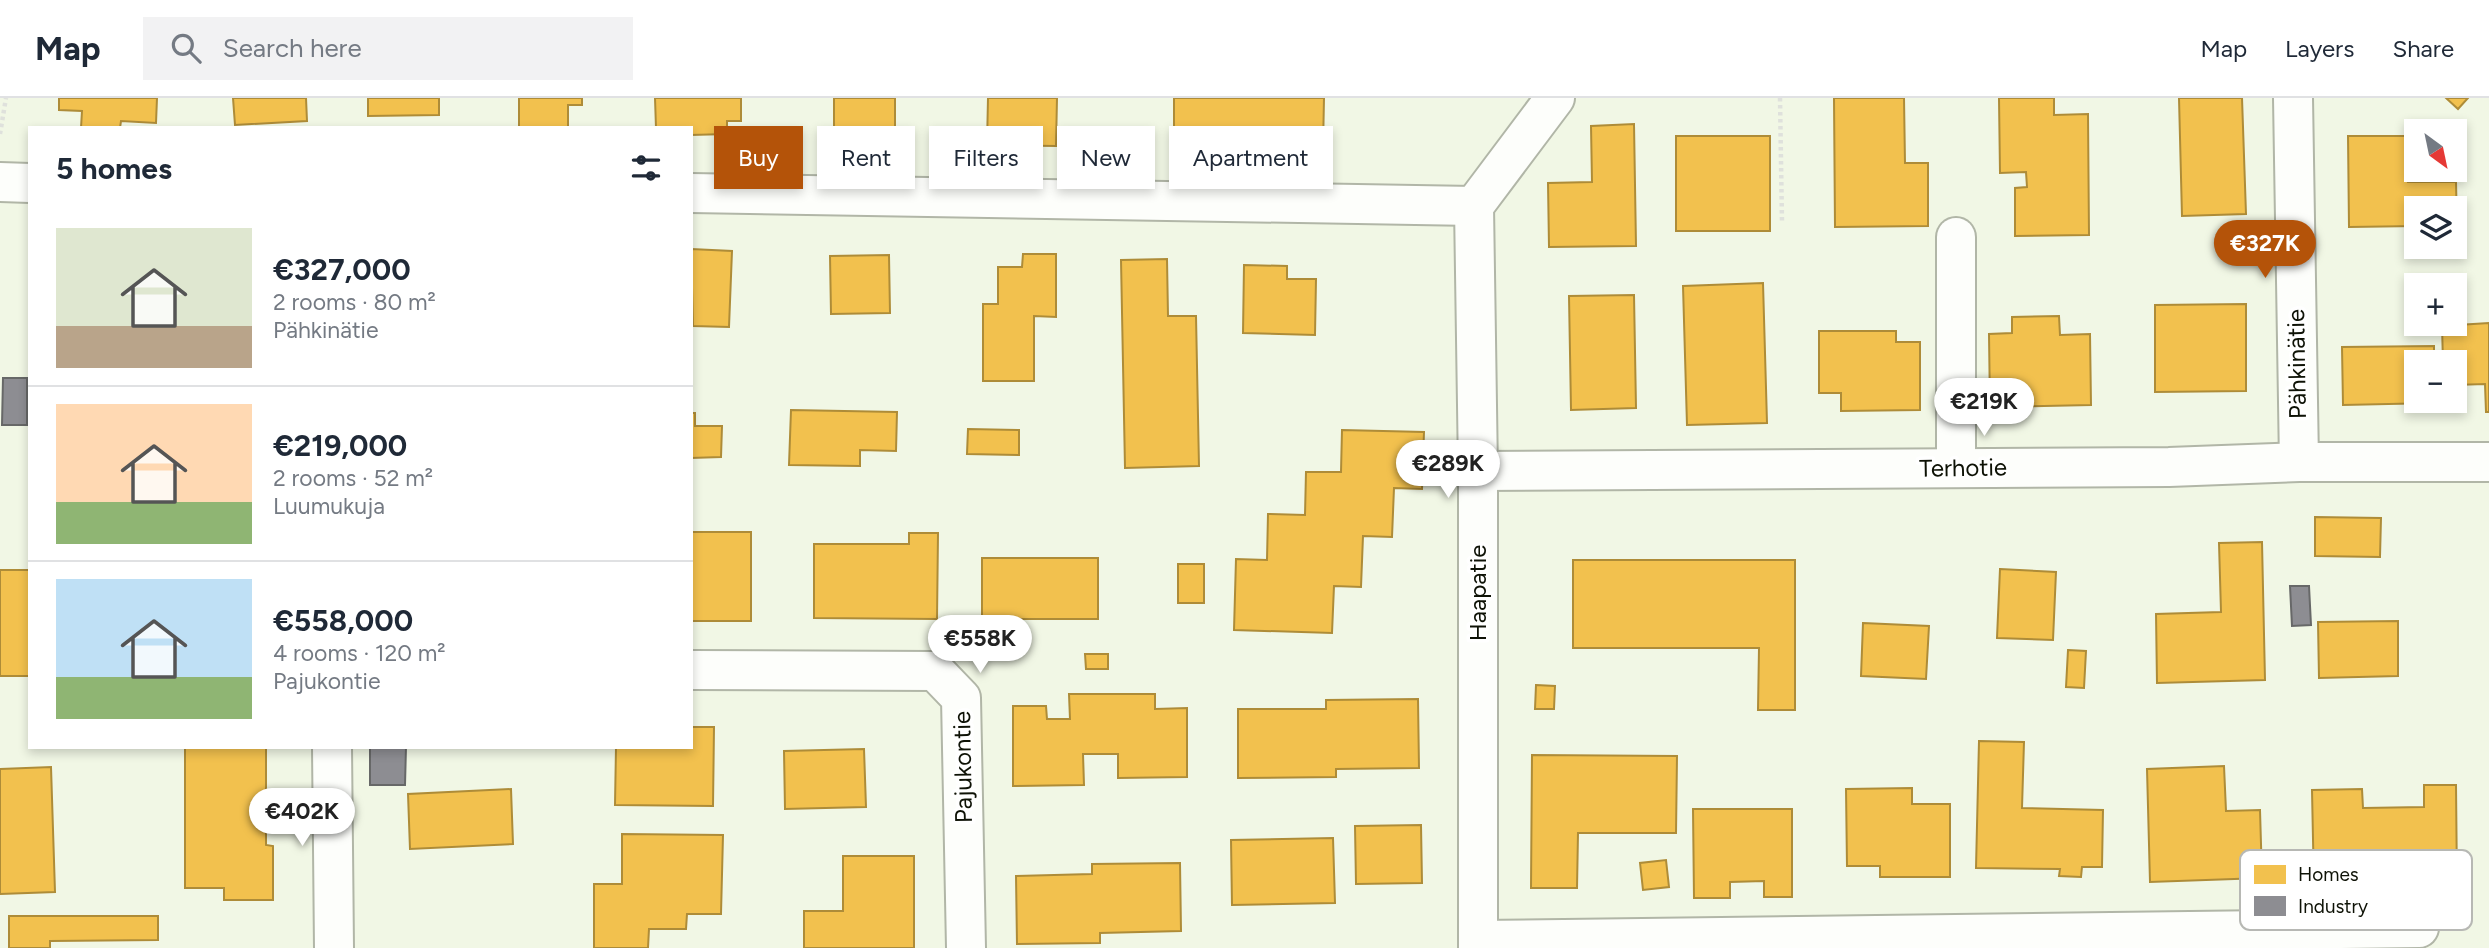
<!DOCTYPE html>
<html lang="en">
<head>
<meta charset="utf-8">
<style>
  body { margin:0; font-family:Figtree,sans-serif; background:#f2f2f3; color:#1f2937; height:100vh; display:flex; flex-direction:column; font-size:26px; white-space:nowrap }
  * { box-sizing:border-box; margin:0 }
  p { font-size:23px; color:#747a83 }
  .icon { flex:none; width:38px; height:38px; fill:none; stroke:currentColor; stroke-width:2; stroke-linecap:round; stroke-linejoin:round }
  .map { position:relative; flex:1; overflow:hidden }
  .details { position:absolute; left:28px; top:28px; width:665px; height:623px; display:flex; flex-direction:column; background:#fff; border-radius:0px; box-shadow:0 4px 10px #0003 }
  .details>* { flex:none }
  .hud { position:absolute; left:714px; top:28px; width:665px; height:63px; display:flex; gap:14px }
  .needle { width:46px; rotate:147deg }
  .controls { position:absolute; left:2404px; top:21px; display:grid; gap:14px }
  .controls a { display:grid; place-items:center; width:63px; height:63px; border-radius:0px; background:#fff; box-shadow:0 4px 10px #0003; font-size:35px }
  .price { position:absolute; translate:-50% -60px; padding:0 16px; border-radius:24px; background:#fff; color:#222; font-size:23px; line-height:46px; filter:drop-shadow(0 2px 4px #0008) }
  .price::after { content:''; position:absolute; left:50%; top:42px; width:21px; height:16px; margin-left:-10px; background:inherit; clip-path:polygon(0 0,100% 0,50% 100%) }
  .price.active { background:#b45309; color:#fff }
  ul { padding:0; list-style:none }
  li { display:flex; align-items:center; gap:21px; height:175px; padding:0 28px }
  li+li { border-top:2px solid #e0e1e3 }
  li span { display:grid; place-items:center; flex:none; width:196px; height:140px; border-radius:0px; color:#555 }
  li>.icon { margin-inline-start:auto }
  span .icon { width:84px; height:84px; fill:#fffc; stroke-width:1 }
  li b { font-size:30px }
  h2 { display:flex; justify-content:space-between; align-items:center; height:84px; padding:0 28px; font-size:30px }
  .tag { padding:0 24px; border-radius:0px; background:#fff; box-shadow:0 4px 10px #0003; font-size:24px; line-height:63px }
  .tag.active { background:#b45309; color:#fff }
  header { display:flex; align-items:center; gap:42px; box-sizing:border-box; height:98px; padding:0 35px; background:#fff; border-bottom:2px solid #e0e1e3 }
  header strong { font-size:33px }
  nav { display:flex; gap:38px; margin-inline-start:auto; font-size:24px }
  .search { width:490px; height:63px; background:#f2f2f3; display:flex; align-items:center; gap:18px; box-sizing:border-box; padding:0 24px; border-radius:0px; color:#747a83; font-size:26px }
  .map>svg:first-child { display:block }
</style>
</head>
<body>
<header>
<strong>Map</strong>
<div class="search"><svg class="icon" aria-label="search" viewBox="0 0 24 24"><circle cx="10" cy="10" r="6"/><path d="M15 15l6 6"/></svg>Search here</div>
<nav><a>Map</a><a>Layers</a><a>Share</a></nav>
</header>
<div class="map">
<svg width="2489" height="850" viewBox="0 0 2489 850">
  <rect width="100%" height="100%" fill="#f1f7e5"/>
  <g fill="#f2c14e" stroke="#ae8c38" stroke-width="2">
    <path d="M59 0H157L156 25 121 23 120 30H81L82 13 59 12Z"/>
    <path d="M233 0H306L307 23 235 27Z"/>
    <path d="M368 0H439V17L368 18Z"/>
    <path d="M519 0H582V7H568V30H519Z"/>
    <path d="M655 0H741V23H727V36L691 37V30H656Z"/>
    <path d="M834 0H895V30L834 29Z"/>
    <path d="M988 0H1057L1056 48 987 47Z"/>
    <path d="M1174 0H1324L1323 50 1258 49 1259 36H1174Z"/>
    <path d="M1834 0H1904L1905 65H1928V128L1835 129Z"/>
    <path d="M1999 0H2054V17L2088 16 2089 137 2015 138V90L2027 89 2026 74 2000 75Z"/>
    <path d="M2179 0H2242L2246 116 2182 118Z"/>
    <path d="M2446 0H2468L2458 11Z"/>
    <path d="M1634 26 1636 148 1549 149 1548 85 1592 84 1591 28Z"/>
    <rect x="1676" y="38" width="94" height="95"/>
    <path d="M2348 38H2408V84H2456L2457 128 2455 110H2417V128L2349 129Z"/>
    <path d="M691 151 732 153 729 229 693 228Z"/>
    <path d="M1023 156H1056V219L1034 218V283H983V206H998V169H1022Z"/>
    <path d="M889 157 890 215 831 216 830 158Z"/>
    <path d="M1167 161 1168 218H1196L1199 368 1125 370 1121 162Z"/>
    <path d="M1244 167 1287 168V181H1316L1315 237 1243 235Z"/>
    <path d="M1763 185 1767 325 1687 327 1683 188Z"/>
    <path d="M1634 197 1636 310 1571 312 1569 198Z"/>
    <path d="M2246 206V293L2155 294V207Z"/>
    <path d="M2059 218 2060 237 2090 236 2091 307 1990 309 1989 236 2012 235V219Z"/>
    <path d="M2489 225V314H2486L2485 286 2455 287V264H2443L2442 228Z"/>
    <path d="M1819 233H1896V244H1920V312L1841 313V295H1819Z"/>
    <path d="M2434 248V264H2417V303H2434V305L2343 307 2342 249Z"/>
    <path d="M791 312 897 314 896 353 860 352V368L789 367Z"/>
    <path d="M691 315H695V328H722L721 359 691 360Z"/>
    <path d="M968 331 1019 332V357L967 356Z"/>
    <path d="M1342 332 1424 334 1422 391 1394 390 1392 439 1363 438 1361 489 1334 488 1332 535 1234 532 1236 461 1267 462 1268 416 1305 417 1306 374H1341Z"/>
    <path d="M2315 419 2381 420 2380 459 2315 458Z"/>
    <rect x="691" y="434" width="60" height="89"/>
    <path d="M909 435H938L937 521 814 520V446H909Z"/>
    <path d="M2262 444 2265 582 2157 585 2156 516 2221 514 2219 445Z"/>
    <rect x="982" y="460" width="116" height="61"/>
    <path d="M1573 462H1795V612H1758L1759 550H1573Z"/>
    <rect x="1178" y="466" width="26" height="39"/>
    <path d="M2000 471 2056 474 2053 542 1997 540Z"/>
    <rect x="0" y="472" width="30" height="106"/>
    <path d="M2398 523V578L2319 580 2318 524Z"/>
    <path d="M1863 525 1929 528 1926 581 1861 578Z"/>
    <path d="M2068 552 2086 553 2084 590 2066 589Z"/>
    <path d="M1085 556H1108V571H1086Z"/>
    <path d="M1536 587 1555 588 1554 611H1535Z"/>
    <path d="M1069 596H1155V611L1187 610V679L1118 680V656H1083L1084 687 1013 688V608H1046L1047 621H1070Z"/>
    <path d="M1418 601 1419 670 1336 671V679L1238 680V611H1326V602Z"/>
    <path d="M691 629H714L713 708 615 707 616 649H691Z"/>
    <path d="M1979 643 2024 644 2022 710 2103 712 2102 769H2082L2081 779 2059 778 2060 771 1976 770Z"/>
    <path d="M185 649H266V747L273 748V802H224V790H185Z"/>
    <path d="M864 651 866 709 785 711 784 653Z"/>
    <path d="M1532 657 1677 658 1676 735H1578L1577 790H1531Z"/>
    <path d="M2224 668 2226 713 2260 712 2262 780 2150 784 2147 671Z"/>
    <path d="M51 669 55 794 0 796V671Z"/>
    <path d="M2424 687H2456L2457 788 2314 790 2312 692 2362 691 2363 710 2424 709Z"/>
    <path d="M1912 690V706H1950V779H1880V768H1847L1846 691Z"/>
    <path d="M511 691 513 746 410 751 408 696Z"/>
    <path d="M1693 711H1792V799H1764V783L1730 784V800H1694Z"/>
    <path d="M1421 727 1422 785 1356 786 1355 728Z"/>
    <path d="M622 736 723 737 721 816H687L686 831H649L648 850H594V786H622Z"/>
    <path d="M1333 740 1335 805 1232 807 1231 742Z"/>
    <path d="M843 758H914V850H804V813H843Z"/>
    <path d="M1666 762 1669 789 1643 792 1640 765Z"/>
    <path d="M1180 765 1181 833 1100 835V845L1017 846 1016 778 1092 776V766Z"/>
    <path d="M9 818H158V842L50 843V850H9Z"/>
  </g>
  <g fill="#8d8d92" stroke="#676868" stroke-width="2">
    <path d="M3 280H27V327H2Z"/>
    <path d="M2290 488H2309L2311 527 2292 528Z"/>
    <path d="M370 649H406L405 687H370Z"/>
  </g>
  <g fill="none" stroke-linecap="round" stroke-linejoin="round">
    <g stroke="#b1b6a7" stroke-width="42">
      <g id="street">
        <path d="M2293 0 2299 364"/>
        <path d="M0 84 30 85"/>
        <path d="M691 95 1474 108"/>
        <path d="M1956 139V370"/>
        <path d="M1478 373 2169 369 2299 364H2489"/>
        <path d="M691 572 935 573 961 600 966 850"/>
        <path d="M332 649 334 850"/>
        <path d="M1478 842 2419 830"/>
        <path d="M1478 850V373L1474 108 1555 0"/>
      </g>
    </g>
    <g stroke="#dfe1dc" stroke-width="4.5" stroke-dasharray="3.5 3.5" stroke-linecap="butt">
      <path d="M1780 0 1782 124"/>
      <path d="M0 36 6 0"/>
    </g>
    <use href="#street" stroke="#fdfefb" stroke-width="38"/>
  </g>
  <g text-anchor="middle" stroke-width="7" stroke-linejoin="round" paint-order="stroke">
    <g font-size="24" fill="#0e1206" stroke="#fff">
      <text transform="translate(2297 266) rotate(-91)" y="8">Pähkinätie</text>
      <text transform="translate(1963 370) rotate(-1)" y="8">Terhotie</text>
      <text transform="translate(1478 495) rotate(-90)" y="8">Haapatie</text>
      <text transform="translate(963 669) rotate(-91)" y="8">Pajukontie</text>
    </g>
  </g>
  <rect x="2240" y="752" width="232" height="80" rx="10" fill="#fff" stroke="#b7b8b4" stroke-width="2"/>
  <rect x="2254" y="767" width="32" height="19" fill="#f2c14e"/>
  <rect x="2254" y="798" width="32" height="20" fill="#8d8d92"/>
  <g font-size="19" fill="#0e1206">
    <text x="2298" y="783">Homes</text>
    <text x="2298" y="815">Industry</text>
  </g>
</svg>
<div class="controls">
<a><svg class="needle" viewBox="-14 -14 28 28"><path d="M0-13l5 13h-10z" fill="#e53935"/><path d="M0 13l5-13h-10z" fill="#747a83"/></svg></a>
<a><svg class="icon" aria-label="layers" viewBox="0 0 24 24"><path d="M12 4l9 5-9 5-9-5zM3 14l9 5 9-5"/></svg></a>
<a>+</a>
<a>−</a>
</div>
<b class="price active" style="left:2265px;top:182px">€327K</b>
<b class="price" style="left:1984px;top:340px">€219K</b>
<b class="price" style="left:1448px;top:402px">€289K</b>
<b class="price" style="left:980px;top:577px">€558K</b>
<b class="price" style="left:302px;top:750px">€402K</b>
<div class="hud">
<a class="tag active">Buy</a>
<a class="tag">Rent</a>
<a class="tag">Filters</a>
<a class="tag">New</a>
<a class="tag">Apartment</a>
</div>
<section class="details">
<h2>5 homes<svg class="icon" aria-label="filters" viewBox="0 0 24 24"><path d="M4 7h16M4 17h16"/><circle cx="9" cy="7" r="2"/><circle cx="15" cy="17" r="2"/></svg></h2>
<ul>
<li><span style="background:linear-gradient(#dfe7d0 70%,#b9a48a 0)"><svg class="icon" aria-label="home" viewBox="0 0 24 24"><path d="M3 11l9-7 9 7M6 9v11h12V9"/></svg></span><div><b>€327,000</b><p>2 rooms · 80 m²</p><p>Pähkinätie</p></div></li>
<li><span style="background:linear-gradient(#ffd9b3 70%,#8fb573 0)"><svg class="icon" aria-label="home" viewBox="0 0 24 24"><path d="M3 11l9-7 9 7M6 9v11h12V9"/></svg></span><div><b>€219,000</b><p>2 rooms · 52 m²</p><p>Luumukuja</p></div></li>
<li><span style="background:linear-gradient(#bfe0f5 70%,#8fb573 0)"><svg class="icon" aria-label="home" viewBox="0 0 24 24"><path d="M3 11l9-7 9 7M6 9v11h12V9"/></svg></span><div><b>€558,000</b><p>4 rooms · 120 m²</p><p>Pajukontie</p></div></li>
</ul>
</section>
</div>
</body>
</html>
